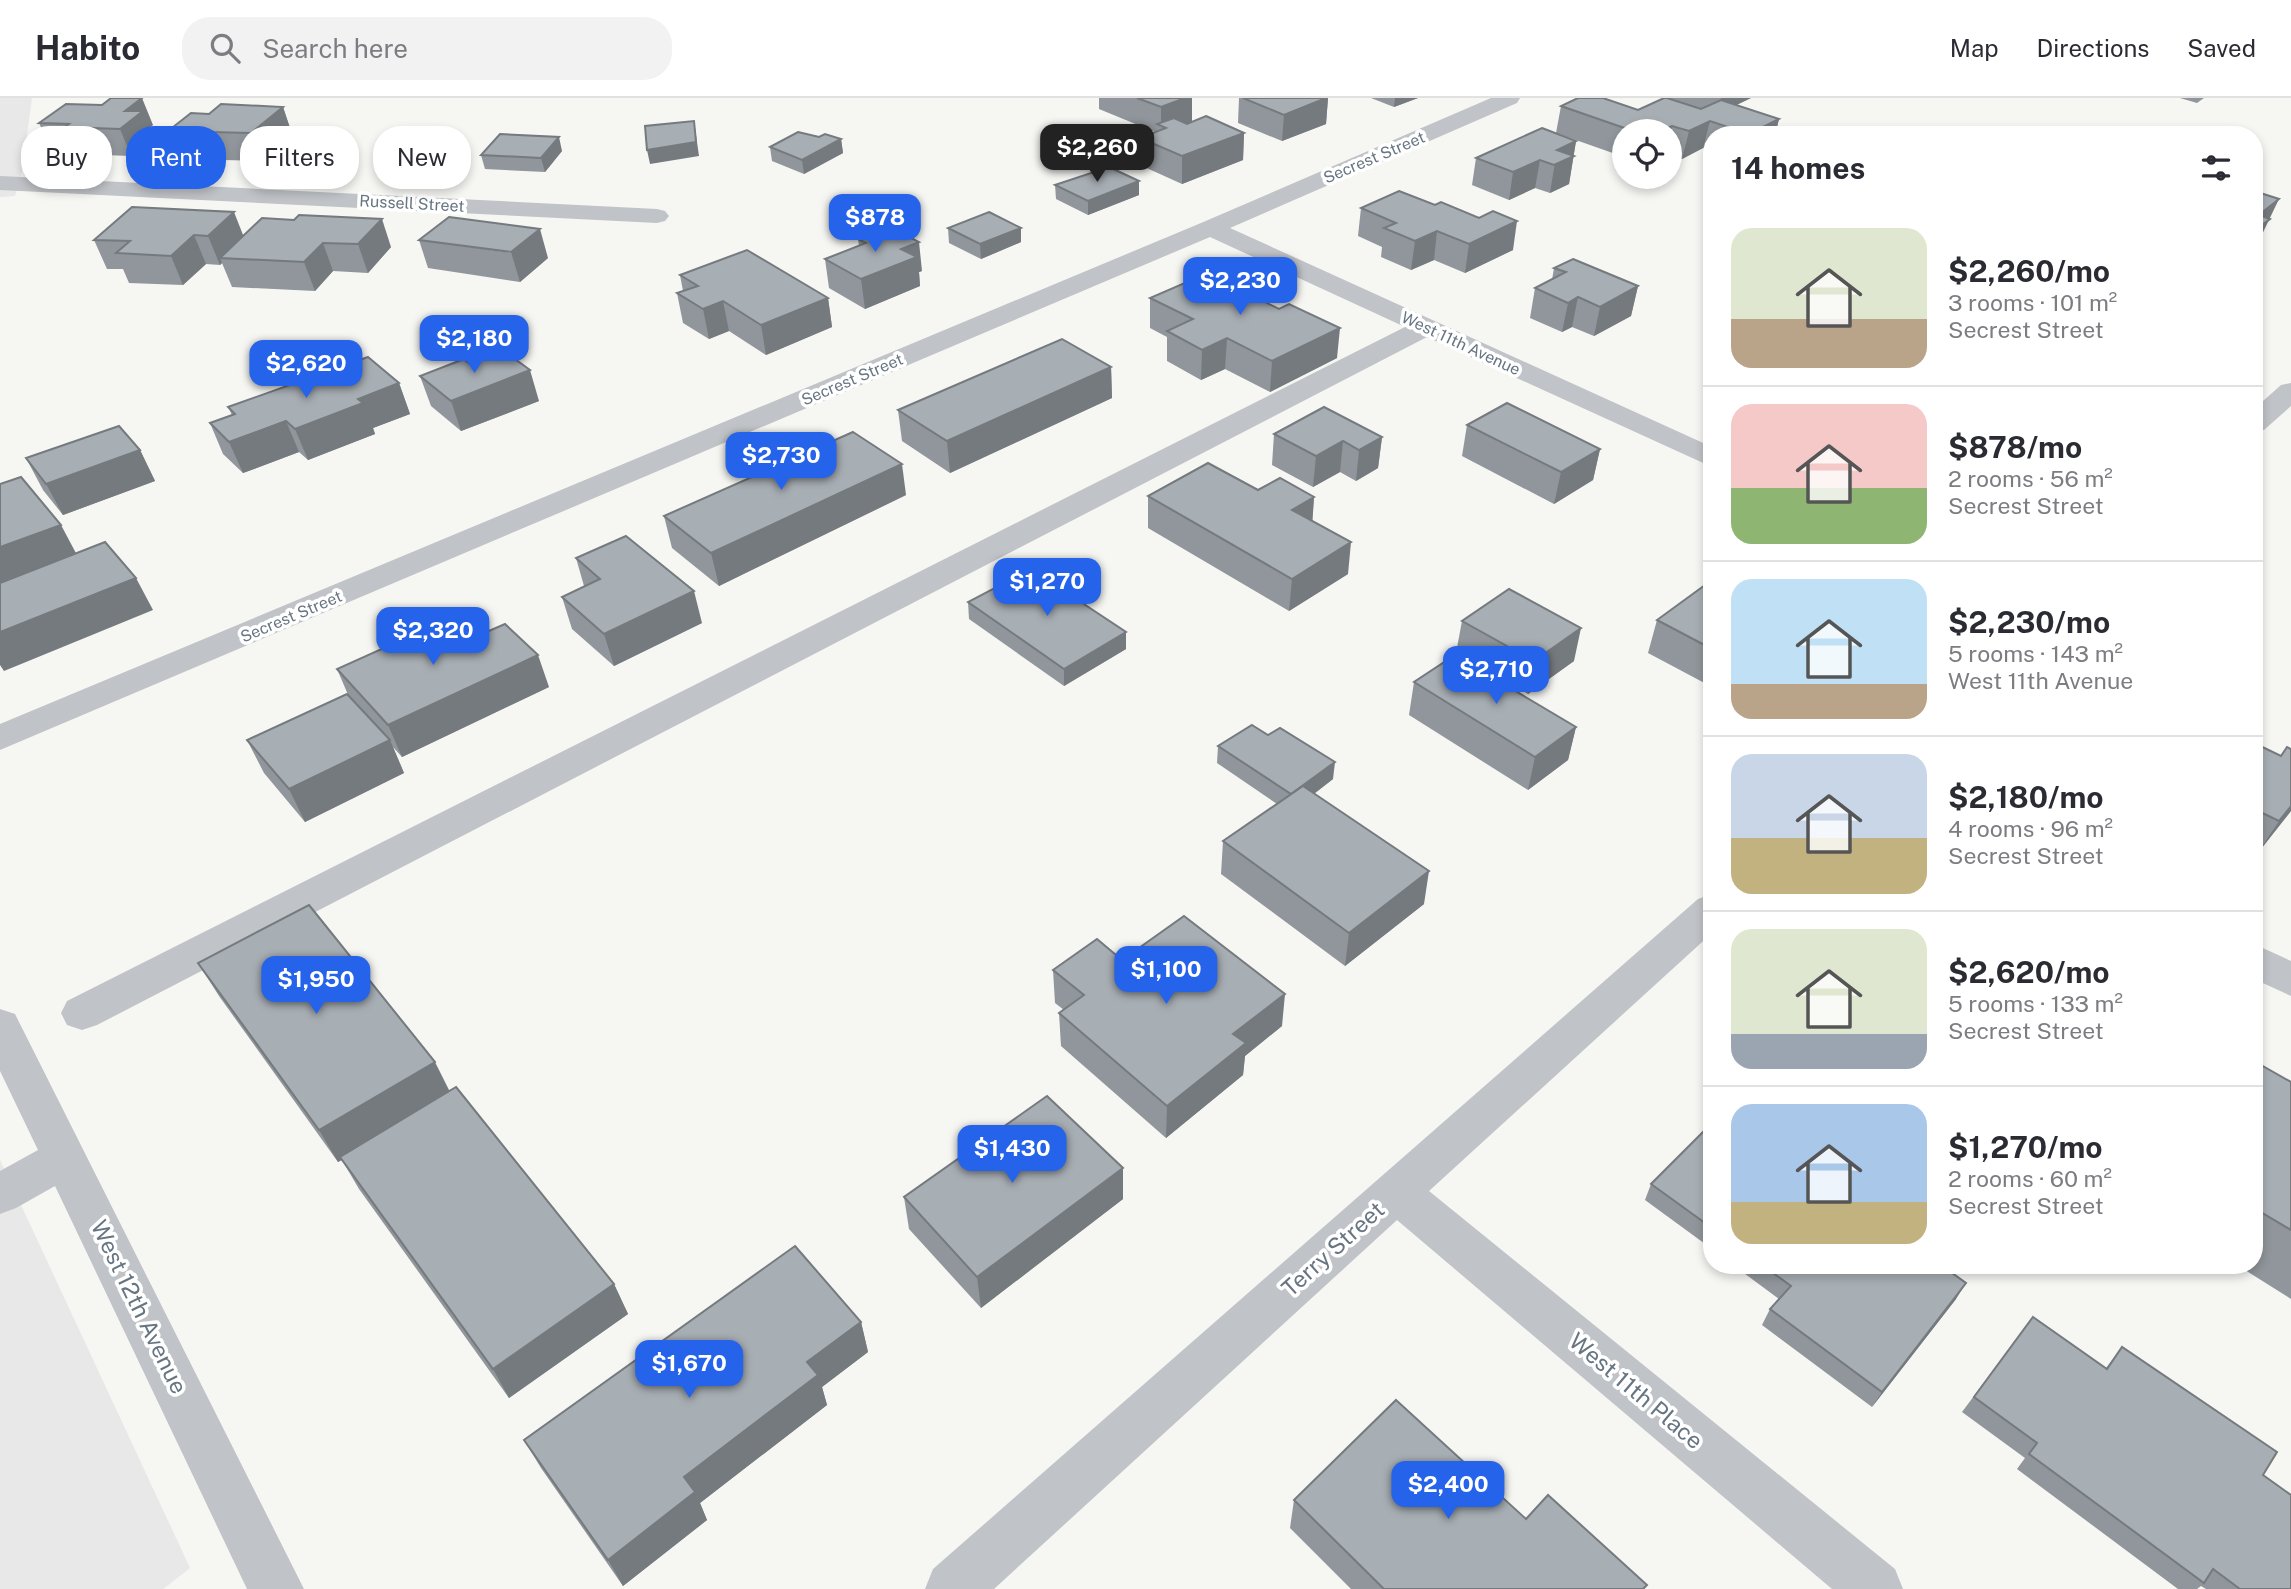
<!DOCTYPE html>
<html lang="en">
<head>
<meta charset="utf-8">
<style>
  body { margin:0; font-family:"Public Sans",sans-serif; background:#f2f2f3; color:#2b2b33; height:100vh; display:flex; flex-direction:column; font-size:26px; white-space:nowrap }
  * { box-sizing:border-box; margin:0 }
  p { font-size:23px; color:#7c7c81 }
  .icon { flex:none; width:38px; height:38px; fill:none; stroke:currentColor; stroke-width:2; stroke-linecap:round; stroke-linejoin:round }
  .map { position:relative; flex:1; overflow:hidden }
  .side { position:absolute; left:1703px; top:28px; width:560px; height:1148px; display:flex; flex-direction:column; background:#fff; border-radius:28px; box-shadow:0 4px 10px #0003 }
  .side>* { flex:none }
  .top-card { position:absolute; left:21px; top:28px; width:665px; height:63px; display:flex; gap:14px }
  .buttons { position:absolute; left:1612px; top:21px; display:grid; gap:14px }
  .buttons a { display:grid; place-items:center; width:70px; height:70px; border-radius:50%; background:#fff; box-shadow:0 4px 10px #0003; font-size:35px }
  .price { position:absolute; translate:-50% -60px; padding:0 16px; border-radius:14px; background:#2563eb; color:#fff; font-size:23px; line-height:46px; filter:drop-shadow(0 2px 4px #0008) }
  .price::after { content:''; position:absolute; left:50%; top:42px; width:21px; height:16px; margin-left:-10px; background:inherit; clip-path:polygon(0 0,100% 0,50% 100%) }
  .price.current { background:#222; color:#fff }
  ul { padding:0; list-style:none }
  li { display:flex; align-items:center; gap:21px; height:175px; padding:0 28px }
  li+li { border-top:2px solid #e1e1e2 }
  li span { display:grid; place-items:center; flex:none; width:196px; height:140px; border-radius:21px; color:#555 }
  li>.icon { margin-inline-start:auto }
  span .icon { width:84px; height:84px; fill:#fffc; stroke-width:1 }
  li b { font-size:30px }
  h2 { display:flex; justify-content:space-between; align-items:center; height:84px; padding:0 28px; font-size:30px }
  .pill { padding:0 24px; border-radius:28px; background:#fff; box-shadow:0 4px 10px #0003; font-size:24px; line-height:63px }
  .pill.current { background:#2563eb; color:#fff }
  header { display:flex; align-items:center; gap:42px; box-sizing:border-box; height:98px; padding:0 35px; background:#fff; border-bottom:2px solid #e1e1e2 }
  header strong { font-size:33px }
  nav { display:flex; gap:38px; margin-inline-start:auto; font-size:24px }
  .search { width:490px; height:63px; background:#f2f2f3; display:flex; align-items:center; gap:18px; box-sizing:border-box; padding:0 24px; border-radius:28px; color:#7c7c81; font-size:26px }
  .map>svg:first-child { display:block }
</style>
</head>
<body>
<header>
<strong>Habito</strong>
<div class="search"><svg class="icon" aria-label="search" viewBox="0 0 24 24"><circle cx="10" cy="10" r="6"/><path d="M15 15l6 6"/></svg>Search here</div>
<nav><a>Map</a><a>Directions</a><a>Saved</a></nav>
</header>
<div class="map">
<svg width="2291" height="1491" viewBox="0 0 2291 1491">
  <rect width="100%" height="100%" fill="#f6f6f3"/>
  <g fill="#e7e8e7">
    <path d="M0 0H32L22 73 15 98 0 99Z"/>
    <path d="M0 1062 190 1470 163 1491H0Z"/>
  </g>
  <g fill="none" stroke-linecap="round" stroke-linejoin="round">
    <g fill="#c0c3c7" fill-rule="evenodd">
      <path d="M1491 0H1520L1517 5 1230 130 1712 349V369L1427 239 97 927 82 932 67 927 61 915 67 903 1405 229 1210 139 0 652V626L1201 125Z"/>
      <path d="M0 78 657 111 665 113 669 118 665 123 657 125 0 92Z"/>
      <path d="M2291 285V308L2264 332 2254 335V311L2281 287Z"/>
      <path d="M1712 796V835L1429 1093 1895 1471 1903 1491H1832L1397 1122 994 1491H925L933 1471 1698 801Z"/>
      <path d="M2254 846 2291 863V898L2254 881Z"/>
      <path d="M0 911 15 916 21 928 304 1491H247L55 1088 16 1110 0 1116V1073L38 1052 0 973Z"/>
    </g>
  </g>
  <g fill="#90969b">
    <path d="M1099 0H1192V24L1244 35 1243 62 1182 86 1140 67V40L1155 34 1099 11Z"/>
    <path d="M1239 0H1328L1326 26 1282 43 1238 25Z"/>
    <path d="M1371 0H1418L1394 9Z"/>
    <path d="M1664 0H1751L1736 7 1779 21 1775 37H1712V53L1703 50 1682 61 1670 56V33H1624V59L1556 35 1561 8 1638 12Z"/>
    <path d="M2180 0H2204L2197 5Z"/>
    <path d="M283 9 292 36 262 63 179 61 168 33 209 16Z"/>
    <path d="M39 25 153 27 150 29 155 40 131 58 77 56 76 53 52 52Z"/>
    <path d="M819 39 841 41 843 55 804 76 772 63 770 49Z"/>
    <path d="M1576 43 1569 86 1550 95 1535 90 1509 102 1472 87 1476 60Z"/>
    <path d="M562 53 545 74 485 71 481 57Z"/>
    <path d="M1139 83V97L1088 117 1056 101 1055 87Z"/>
    <path d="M132 109 244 137 262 120 391 149 368 175 333 173 315 193 232 189 222 165 220 167 206 166 183 187 129 185 123 171H107L94 142Z"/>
    <path d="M1361 110 1513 152 1465 175 1434 162 1411 172 1381 159 1382 149 1358 138Z"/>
    <path d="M948 130H1021V144L981 161 949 145Z"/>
    <path d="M858 141 922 173 919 174 920 188 865 211 829 190 825 161 859 148Z"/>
    <path d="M419 142 548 160 520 184 428 170Z"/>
    <path d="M1554 170 1638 188 1631 218 1594 238 1572 229 1562 234 1530 220 1535 190 1552 182Z"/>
    <path d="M680 177 828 200 832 229 766 257 729 233 709 241 683 225 677 195 683 193Z"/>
    <path d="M1264 193 1263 203 1279 211 1337 260 1270 294 1225 271 1201 282 1167 263V239L1150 230V200Z"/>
    <path d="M1712 247V282L1703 278Z"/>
    <path d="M470 266 539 303 461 333 431 308 420 278Z"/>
    <path d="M1111 269 1112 300 950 375 902 343 898 312Z"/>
    <path d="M399 285 410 316 373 330 375 336 308 362 299 354 243 375 223 356 210 325 232 317 228 309Z"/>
    <path d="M1467 327 1600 351 1593 382 1554 406 1462 358Z"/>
    <path d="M1274 336 1382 339 1378 370 1356 383 1340 374 1313 389 1272 367Z"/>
    <path d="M140 352 155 383 63 417 43 392 26 360Z"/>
    <path d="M1258 392 1314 399 1312 423 1348 476 1289 513 1148 430V398Z"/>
    <path d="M906 397 719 488 672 450 664 418Z"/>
    <path d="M576 460 702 525 614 568 572 531 562 499 584 488Z"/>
    <path d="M1712 482V589L1648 555 1657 522Z"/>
    <path d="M968 504 1126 534V551L1064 588 969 521Z"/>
    <path d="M1462 523 1574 563 1528 596 1456 555Z"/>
    <path d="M475 539 549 589 402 659 393 649 404 675 305 724 264 675 247 642 349 599 337 571Z"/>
    <path d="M1414 584 1576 629 1568 662 1528 692 1409 617Z"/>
    <path d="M2254 645 2281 658 2291 713 2257 756 2254 755Z"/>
    <path d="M1218 648 1333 681 1314 696 1424 806 1345 868 1221 776 1223 743 1277 706 1217 665Z"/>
    <path d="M1122 862 1282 928 1245 958 1243 977 1166 1040 1061 948 1059 915 1064 912 1055 905 1053 872Z"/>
    <path d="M198 865 450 993 614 1186 628 1216 509 1300 359 1091 342 1062 338 1064 219 898Z"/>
    <path d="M2254 963 2291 984V1201L2237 1167H2254Z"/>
    <path d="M1712 1025V1151L1645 1102 1651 1086Z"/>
    <path d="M904 1099 1123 1101 981 1210 909 1131Z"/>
    <path d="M1733 1167H1941L1956 1201 1872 1309 1762 1227 1770 1211 1779 1201Z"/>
    <path d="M2033 1219 2106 1270 2122 1249 2263 1377 2291 1491H2206L2201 1488 2197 1491H2178L2017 1371 2025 1360 1962 1314Z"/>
    <path d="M861 1224 868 1254 822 1289 827 1307 700 1405 707 1422 623 1488 541 1370 524 1342Z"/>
    <path d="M1294 1402 1526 1421 1644 1491H1351L1290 1430Z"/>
  </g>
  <g fill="#757a7e">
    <path d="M142 0 153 27 150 29 155 40 131 58 120 31 125 13Z"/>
    <path d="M1185 0H1192V24L1166 30 1161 28V9Z"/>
    <path d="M1326 0H1328L1326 26 1282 43 1284 17Z"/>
    <path d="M1395 0H1418L1394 9Z"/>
    <path d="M1721 0H1751L1716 17Z"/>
    <path d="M283 9 292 36 262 63 251 35Z"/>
    <path d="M1779 21 1775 37H1749V36Z"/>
    <path d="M694 23 699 58 650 66 647 52Z"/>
    <path d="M1710 23 1703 50 1682 61 1689 33Z"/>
    <path d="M1672 28 1670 39V33H1660Z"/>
    <path d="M1244 35 1243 62 1182 86V58Z"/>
    <path d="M559 39 562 53 545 74 541 60Z"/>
    <path d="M841 41 843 55 804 76 802 62Z"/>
    <path d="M1576 43 1569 86 1550 95 1557 52Z"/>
    <path d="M1540 62 1535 90 1509 102 1513 74Z"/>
    <path d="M1139 83V97L1088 117V103Z"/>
    <path d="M2279 101 2256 149 2254 151V128L2259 117Z"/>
    <path d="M234 114 245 142 220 160 222 165 220 167 208 138Z"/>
    <path d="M382 121 391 149 368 175 358 146Z"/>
    <path d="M1517 123 1513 152 1465 175 1469 146Z"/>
    <path d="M1021 130V144L981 161 980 146Z"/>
    <path d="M540 131 548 160 520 184 511 154Z"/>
    <path d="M1437 133 1434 162 1411 172 1415 143Z"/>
    <path d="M194 137 206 166 183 187 171 158Z"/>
    <path d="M919 144 922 173 919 174 920 188 865 211 861 181 901 151Z"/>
    <path d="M323 145 333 173 315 193 304 164Z"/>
    <path d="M1638 188 1631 218 1594 238 1600 209Z"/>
    <path d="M1264 193 1262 223 1253 198Z"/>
    <path d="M1578 199 1572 229 1562 234 1568 205Z"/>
    <path d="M828 200 832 229 766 257 761 227Z"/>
    <path d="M723 203 729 233 709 241 703 211Z"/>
    <path d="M1340 230 1337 260 1270 294 1272 263Z"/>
    <path d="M1227 240 1225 271 1201 282 1202 252Z"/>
    <path d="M1111 269 1112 300 950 375 947 343Z"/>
    <path d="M530 272 539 303 461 333 451 303Z"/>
    <path d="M399 285 410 316 373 330 375 336 308 362 295 331 358 301Z"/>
    <path d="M286 323 299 354 243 375 229 344Z"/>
    <path d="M1382 339 1378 370 1356 383 1359 352Z"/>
    <path d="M1343 343 1340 374 1313 389 1316 358Z"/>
    <path d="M1600 351 1593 382 1554 406 1561 374Z"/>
    <path d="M140 352 155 383 63 417 46 386Z"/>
    <path d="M902 366 906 397 719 488 711 455Z"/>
    <path d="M1314 399 1312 430 1292 412Z"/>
    <path d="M61 427 78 459 0 489V449Z"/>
    <path d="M1351 444 1348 476 1289 513 1292 481Z"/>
    <path d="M136 480 153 512 4 573 0 567V534Z"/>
    <path d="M694 493 702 525 614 568 604 536Z"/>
    <path d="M1581 530 1574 563 1528 596 1534 563Z"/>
    <path d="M1126 534V551L1064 588V571Z"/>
    <path d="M538 557 549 589 402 659 388 627Z"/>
    <path d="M1576 629 1568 662 1528 692 1535 659Z"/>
    <path d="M390 642 404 675 305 724 289 691Z"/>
    <path d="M1335 664 1333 681 1290 714 1291 697Z"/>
    <path d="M2291 708V713L2257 756 2279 723Z"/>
    <path d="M1429 773 1424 806 1345 868 1349 835Z"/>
    <path d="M1285 896 1282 928 1245 958 1243 977 1166 1040 1167 1008 1233 936Z"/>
    <path d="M435 964 451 996 338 1064 319 1032Z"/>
    <path d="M1123 1070V1101L981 1210 977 1179Z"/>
    <path d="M1966 1185 1956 1201 1872 1309 1882 1294Z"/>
    <path d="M614 1186 628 1216 509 1300 493 1271Z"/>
    <path d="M861 1224 868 1254 822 1289 827 1307 700 1405 707 1422 623 1488 608 1462 684 1379 807 1264Z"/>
  </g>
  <g fill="#a7aeb4" stroke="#757a7e" stroke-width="2">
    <path d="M111 0H142L125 13H143L120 31 65 29 69 26 39 25 66 6 102 7Z"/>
    <path d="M1137 0H1185L1161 9Z"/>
    <path d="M1243 0H1326L1284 17Z"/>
    <path d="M1578 0H1603L1638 12 1664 0H1667L1701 11 1721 2 1779 21 1749 36 1710 23 1689 33 1672 28 1660 33H1633L1561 8Z"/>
    <path d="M221 6 283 9 251 35 168 33 191 15 209 16Z"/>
    <path d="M1206 18 1244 35 1182 58 1140 40 1166 30 1157 26 1174 20 1187 26Z"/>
    <path d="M694 23 696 44 647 52 645 28Z"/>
    <path d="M1542 30 1576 43 1557 52 1574 58 1554 67 1540 62 1513 74 1476 60Z"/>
    <path d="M798 34 819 39 825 36 841 41 802 62 770 49Z"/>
    <path d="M500 36 559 39 541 60 481 57Z"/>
    <path d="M1109 69 1139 83 1088 103 1055 87Z"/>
    <path d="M1399 93 1435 107 1441 104 1479 120 1493 113 1517 123 1469 146 1437 133 1415 143 1384 130 1396 125 1361 110Z"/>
    <path d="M2254 93 2279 101 2259 117 2270 121 2254 133Z"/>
    <path d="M132 109 234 114 208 138 194 137 171 158 116 155 130 143 94 142Z"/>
    <path d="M989 114 1021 130 980 146 948 130Z"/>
    <path d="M299 117 382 121 358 146 323 145 304 164 220 160 262 120 294 122Z"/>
    <path d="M449 119 540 131 511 154 419 142Z"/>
    <path d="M890 129 919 144 901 151 917 159 861 181 825 161 866 145 858 141Z"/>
    <path d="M747 152 828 200 761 227 723 203 703 211 677 195 698 188 680 177Z"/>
    <path d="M1573 161 1638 188 1600 209 1578 199 1568 205 1535 190 1566 174 1554 170Z"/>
    <path d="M1217 171 1264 193 1253 198 1279 211 1289 206 1340 230 1272 263 1227 240 1202 252 1167 233 1193 221 1150 200Z"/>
    <path d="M1062 241 1111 269 947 343 898 312Z"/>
    <path d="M504 253 530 272 451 303 420 278 464 261 470 266Z"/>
    <path d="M368 259 399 285 358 301 363 305 295 331 286 323 229 344 210 325 235 316 228 309Z"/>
    <path d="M1507 305 1600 351 1561 374 1467 327Z"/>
    <path d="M1324 309 1382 339 1359 352 1343 343 1316 358 1274 336Z"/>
    <path d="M119 328 140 352 46 386 26 360Z"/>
    <path d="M853 334 902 366 711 455 664 418Z"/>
    <path d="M1208 365 1258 392 1280 380 1314 399 1292 412 1351 444 1292 481 1148 398Z"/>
    <path d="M21 379 61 427 0 449V386Z"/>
    <path d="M626 438 694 493 604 536 562 499 600 481 576 460Z"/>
    <path d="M105 444 136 480 0 534V485Z"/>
    <path d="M1031 471 1126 534 1064 571 968 504Z"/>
    <path d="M1712 482V551L1657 522Z"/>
    <path d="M1509 491 1581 530 1534 563 1462 523Z"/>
    <path d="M455 518 475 539 505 526 538 557 388 627 337 571Z"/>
    <path d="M1455 557 1576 629 1535 659 1414 584Z"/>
    <path d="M347 596 390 642 289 691 247 642Z"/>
    <path d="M1252 627 1268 637 1280 630 1335 664 1291 696 1218 648Z"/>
    <path d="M2254 645 2281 658 2287 649 2291 651V708L2279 723 2254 711Z"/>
    <path d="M1303 688 1429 773 1349 835 1223 743Z"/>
    <path d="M309 807 435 964 319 1032 198 865Z"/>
    <path d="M1184 818 1285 896 1233 936 1246 945 1167 1008 1059 915 1084 897 1053 872 1097 841 1122 862Z"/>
    <path d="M2254 963 2291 984V1132L2254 1110Z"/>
    <path d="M456 989 614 1186 493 1271 340 1059Z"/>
    <path d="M1047 998 1123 1070 977 1179 904 1099Z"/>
    <path d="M1712 1025V1130L1651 1086Z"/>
    <path d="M795 1148 861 1224 807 1264 818 1277 684 1379 695 1394 608 1462 524 1342Z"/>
    <path d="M1762 1167H1941L1966 1185 1882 1294 1770 1211 1791 1188Z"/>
    <path d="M2033 1219 2107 1271 2122 1249 2277 1354 2263 1377 2291 1397V1491H2240L2213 1471 2204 1485 2029 1356 2037 1345 1974 1299Z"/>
    <path d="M1396 1302 1526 1421 1548 1397 1647 1487 1643 1491H1384L1294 1402Z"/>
  </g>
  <g text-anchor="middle" stroke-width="7" stroke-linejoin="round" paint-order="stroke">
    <g font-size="16" fill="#677582" stroke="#fff">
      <text transform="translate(1374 59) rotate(-23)" y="6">Secrest Street</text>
      <text transform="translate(412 105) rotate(3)" y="6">Russell Street</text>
      <text transform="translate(1461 245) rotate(25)" y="6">West 11th Avenue</text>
      <text transform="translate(852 281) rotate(-23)" y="6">Secrest Street</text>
      <text transform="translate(291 518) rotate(-23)" y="6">Secrest Street</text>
    </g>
    <g font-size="23" fill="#677582" stroke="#fff">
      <text transform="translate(1333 1151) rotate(-42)" y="8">Terry Street</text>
      <text transform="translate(139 1209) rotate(64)" y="8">West 12th Avenue</text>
      <text transform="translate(1636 1293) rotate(40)" y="8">West 11th Place</text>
    </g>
  </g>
</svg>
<div class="buttons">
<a><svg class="icon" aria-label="locate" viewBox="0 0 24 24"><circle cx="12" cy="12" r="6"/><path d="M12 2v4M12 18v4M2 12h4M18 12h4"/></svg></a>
</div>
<b class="price current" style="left:1097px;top:86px">$2,260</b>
<b class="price" style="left:875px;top:156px">$878</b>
<b class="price" style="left:1240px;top:219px">$2,230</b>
<b class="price" style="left:474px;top:277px">$2,180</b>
<b class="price" style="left:306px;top:302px">$2,620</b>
<b class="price" style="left:781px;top:394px">$2,730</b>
<b class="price" style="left:1047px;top:520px">$1,270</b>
<b class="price" style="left:433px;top:569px">$2,320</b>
<b class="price" style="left:1496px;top:608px">$2,710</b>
<b class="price" style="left:1166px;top:908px">$1,100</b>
<b class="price" style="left:316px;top:918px">$1,950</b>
<b class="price" style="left:1012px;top:1087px">$1,430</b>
<b class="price" style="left:689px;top:1302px">$1,670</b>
<b class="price" style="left:1448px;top:1423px">$2,400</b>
<div class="top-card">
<a class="pill">Buy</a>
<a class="pill current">Rent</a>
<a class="pill">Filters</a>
<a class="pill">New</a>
</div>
<section class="side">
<h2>14 homes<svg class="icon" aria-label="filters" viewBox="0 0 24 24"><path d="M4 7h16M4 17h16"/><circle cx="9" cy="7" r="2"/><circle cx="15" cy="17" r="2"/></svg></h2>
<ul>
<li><span style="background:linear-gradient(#dfe7d0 65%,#b9a48a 0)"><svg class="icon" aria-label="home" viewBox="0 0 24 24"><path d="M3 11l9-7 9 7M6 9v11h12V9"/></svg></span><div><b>$2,260/mo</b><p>3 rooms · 101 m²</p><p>Secrest Street</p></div></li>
<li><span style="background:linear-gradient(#f6c9c9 60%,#8fb573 0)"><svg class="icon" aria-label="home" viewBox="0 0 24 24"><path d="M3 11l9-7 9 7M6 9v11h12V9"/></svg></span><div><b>$878/mo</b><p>2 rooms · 56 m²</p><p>Secrest Street</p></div></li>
<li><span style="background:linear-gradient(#bfe0f5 75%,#b9a48a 0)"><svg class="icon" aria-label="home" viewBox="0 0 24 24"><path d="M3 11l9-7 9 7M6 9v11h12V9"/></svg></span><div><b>$2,230/mo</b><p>5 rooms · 143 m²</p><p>West 11th Avenue</p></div></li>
<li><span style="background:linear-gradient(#c9d6e8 60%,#c2b280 0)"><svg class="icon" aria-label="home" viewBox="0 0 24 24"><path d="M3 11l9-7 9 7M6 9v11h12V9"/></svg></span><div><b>$2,180/mo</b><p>4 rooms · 96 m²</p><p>Secrest Street</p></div></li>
<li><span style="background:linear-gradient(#dfe7d0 75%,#9aa5b1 0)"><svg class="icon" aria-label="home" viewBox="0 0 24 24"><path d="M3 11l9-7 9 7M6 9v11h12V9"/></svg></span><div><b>$2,620/mo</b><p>5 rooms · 133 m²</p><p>Secrest Street</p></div></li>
<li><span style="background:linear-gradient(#a9c7e8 70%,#c2b280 0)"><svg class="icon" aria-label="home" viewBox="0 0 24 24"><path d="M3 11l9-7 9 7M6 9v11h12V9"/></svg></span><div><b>$1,270/mo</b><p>2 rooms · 60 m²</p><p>Secrest Street</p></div></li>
</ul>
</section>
</div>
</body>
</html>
